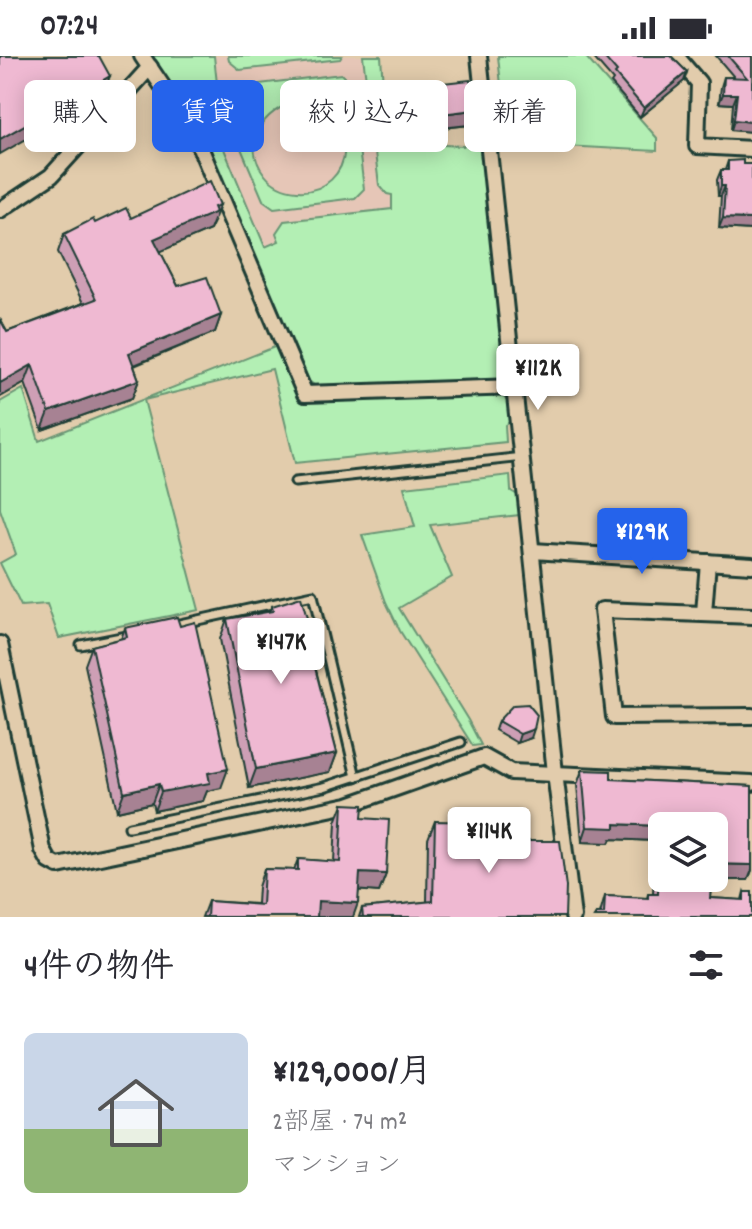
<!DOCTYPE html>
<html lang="ja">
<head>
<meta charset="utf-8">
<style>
  body { margin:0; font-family:Dekko,"Klee One",sans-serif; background:#f7f7f7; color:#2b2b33; height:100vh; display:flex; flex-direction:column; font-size:30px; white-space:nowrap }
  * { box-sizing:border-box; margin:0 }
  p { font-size:26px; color:#7c7c81 }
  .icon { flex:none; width:44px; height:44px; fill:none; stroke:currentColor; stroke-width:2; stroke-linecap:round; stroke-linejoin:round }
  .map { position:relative; height:861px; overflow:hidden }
  .details { display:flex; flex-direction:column; background:#fff; flex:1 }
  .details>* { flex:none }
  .hud { position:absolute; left:24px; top:24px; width:704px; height:72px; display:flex; gap:16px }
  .fabs { position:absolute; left:648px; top:756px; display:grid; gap:16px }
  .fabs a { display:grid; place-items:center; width:80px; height:80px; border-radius:12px; background:#fff; box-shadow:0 4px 20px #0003; font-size:40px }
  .price { position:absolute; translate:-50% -68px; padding:0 18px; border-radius:8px; background:#fff; color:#222; font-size:26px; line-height:52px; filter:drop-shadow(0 2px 4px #0008) }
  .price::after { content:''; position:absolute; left:50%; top:48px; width:24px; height:18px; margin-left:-12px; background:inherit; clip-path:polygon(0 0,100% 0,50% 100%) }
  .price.selected { background:#2563eb; color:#fff }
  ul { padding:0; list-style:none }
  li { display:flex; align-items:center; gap:24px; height:200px; padding:0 24px }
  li+li { border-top:2px solid #e1e1e2 }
  li span { display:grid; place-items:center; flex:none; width:224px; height:160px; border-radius:12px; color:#555 }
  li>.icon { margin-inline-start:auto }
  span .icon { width:96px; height:96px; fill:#fffc; stroke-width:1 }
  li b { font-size:34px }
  h2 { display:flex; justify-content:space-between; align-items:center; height:96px; padding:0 24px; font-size:34px }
  .chip { padding:0 28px; border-radius:12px; background:#fff; box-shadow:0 4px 20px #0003; font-size:28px; line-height:72px }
  .chip.selected { background:#2563eb; color:#fff }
  .status { display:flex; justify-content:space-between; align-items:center; height:56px; padding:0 40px; background:#fff; direction:ltr }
  .status svg { height:22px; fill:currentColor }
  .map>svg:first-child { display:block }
</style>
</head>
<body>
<div class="status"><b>07:24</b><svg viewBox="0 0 49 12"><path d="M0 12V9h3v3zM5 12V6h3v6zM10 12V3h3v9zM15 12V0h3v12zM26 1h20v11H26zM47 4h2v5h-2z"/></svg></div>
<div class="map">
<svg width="752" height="861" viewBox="0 0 752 861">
  <rect width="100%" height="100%" fill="#e2ccac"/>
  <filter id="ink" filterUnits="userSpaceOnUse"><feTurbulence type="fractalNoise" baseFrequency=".0125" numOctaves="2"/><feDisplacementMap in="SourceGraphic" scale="16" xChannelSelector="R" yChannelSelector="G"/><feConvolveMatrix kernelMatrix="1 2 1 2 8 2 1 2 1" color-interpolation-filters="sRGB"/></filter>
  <g filter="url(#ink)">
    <path fill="#e6c6b7" d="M151 0H381L387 86 482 91 505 318 314 329 309 325 200 71Z"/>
    <g fill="#b3efb4" stroke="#699674" stroke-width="2" fill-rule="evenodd">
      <path d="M151 0H214L224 93 265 191 279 185 276 177 284 165 392 153V139L387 138 379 129 363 0H381L387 86 482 91 505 318 500 325 314 329 309 325 200 71Z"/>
      <path d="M228 0H342L340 3 240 14 229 5Z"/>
      <path d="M498 0H585L657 82V95L507 87Z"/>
      <path d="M341 18 351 28 364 133 355 142 274 152 263 144 240 90 234 38 243 30ZM297 45C366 52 355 139 297 135 285 134 273 129 265 119 240 87 263 54 297 45Z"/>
      <path d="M277 290 303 344 503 340 510 348 511 365 505 369 506 386 295 407 272 313 144 344 199 554 59 582 47 548 21 550 0 507 16 498 0 453V346L23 333 39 385Z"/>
      <path d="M510 419 511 435 519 440 520 459 430 469 452 521 399 552 468 664 481 689 473 690 400 575 386 546 362 479 415 471 404 431Z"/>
    </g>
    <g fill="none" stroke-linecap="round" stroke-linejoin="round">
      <g stroke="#1f3d34" stroke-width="13">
        <g id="service">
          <path d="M295 426 523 401"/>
          <path d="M170 570 313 539 356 721"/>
          <path d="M81 589 131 579"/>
          <path d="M129 771 324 731 461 686"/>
        </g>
      </g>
      <g stroke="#1f3d34" stroke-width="20">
        <g id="minor">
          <path d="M142 0 194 77 305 338 516 331"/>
          <path d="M479 0 555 717 573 861"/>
          <path d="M676 0 699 27 697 90 752 93"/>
          <path d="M0 154 51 120 150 11"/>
          <path d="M533 495 752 509"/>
          <path d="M704 557 708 506"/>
          <path d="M752 560 602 554 614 661 752 660"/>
          <path d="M0 588 43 794 49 805 58 810 348 749 484 701 511 716 752 727"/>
        </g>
      </g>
      <use href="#service" stroke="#e2ccac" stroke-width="7"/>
      <use href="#minor" stroke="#e2ccac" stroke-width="14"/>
    </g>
    <g fill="#ce9fb5" stroke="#1f3d34" stroke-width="2">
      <path d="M592 0H671L687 16 684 25 640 61 611 27 613 24Z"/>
      <path d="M716 0H752V76L731 74 733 48 719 47 721 31 724 21H734Z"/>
      <path d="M397 32 469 69 395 77 392 46Z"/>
      <path d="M728 105 743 108H752V174L719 172 721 140H718L717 124 721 114H725Z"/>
      <path d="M131 162 214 166 210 174 160 195 178 230 221 259 215 276 134 310 139 324 132 342 42 374 25 327 0 341V263L7 276 83 247 58 196 64 178 95 167Z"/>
      <path d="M272 550 316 594 313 602 337 697 330 716 249 732 220 583 227 563 269 555Z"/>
      <path d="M125 572 221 732 207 735 203 745 154 755 152 747 117 755 85 609 92 590 121 583Z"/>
      <path d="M498 665 531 682 517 687 495 674Z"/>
      <path d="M582 714 611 723 752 730V814L748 824H711L710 842 742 844 744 836 752 861H594L596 858H600L605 840 647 842 648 838H653L655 785 611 783 609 787 582 786 577 729Z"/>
      <path d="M343 748 362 762 386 818 379 836 359 834 353 861H202L208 845 257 848 258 831 264 813 294 814 298 803 334 806 336 766Z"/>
      <path d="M435 765 519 785 565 861H359L362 852 427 846 428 783Z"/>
    </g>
    <g fill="#a78293" stroke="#1f3d34" stroke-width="2">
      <path d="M687 16 684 25 640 61 644 52Z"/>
      <path d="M110 20 103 39 0 98V83Z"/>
      <path d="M723 38H737L733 48 719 47Z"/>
      <path d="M474 54 469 69 395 77 401 63Z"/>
      <path d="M734 64 752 66V76L731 74Z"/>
      <path d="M721 130H725L721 140H718Z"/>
      <path d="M220 149 210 174 148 201 154 183Z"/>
      <path d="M723 162 752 163V174L719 172Z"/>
      <path d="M221 259 215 276 122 314 129 297Z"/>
      <path d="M32 309 25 327 0 341V327Z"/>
      <path d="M139 324 132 342 42 374 49 356Z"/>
      <path d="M534 673 531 682 517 687 520 678Z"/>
      <path d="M337 697 330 716 249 732 256 713Z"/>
      <path d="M228 713 221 732 207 735 203 745 154 755 161 736 208 717Z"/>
      <path d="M159 728 152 747 117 755 124 736Z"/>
      <path d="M615 768 660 770 655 785 611 783 609 787 582 786 587 771Z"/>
      <path d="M714 808 752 809V814L748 824H707V822H714Z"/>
      <path d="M360 817 386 818 379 836 353 834Z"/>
      <path d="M318 845 358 847 353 861H312Z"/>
    </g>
    <g fill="#efb9d2" stroke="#1f3d34" stroke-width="2">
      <path d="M0 0H99L110 20 0 83Z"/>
      <path d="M603 0H671L687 16 644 52 615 18 617 16Z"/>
      <path d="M728 0H752V66L734 64 737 38H723L724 21 747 22Z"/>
      <path d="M470 24 474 54 401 63 397 32Z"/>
      <path d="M743 104V108H752V163L723 162 725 130H721V114H728V105Z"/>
      <path d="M210 125 220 149 214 151 216 156 154 183 178 230 207 221 221 259 129 297 139 324 49 356 32 309 0 327V263L7 276 96 243 64 178 93 163 95 167 126 152 131 162Z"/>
      <path d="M301 541 316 594 311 596 337 697 256 713 227 563 273 555 272 550Z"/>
      <path d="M177 561 180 570 195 566 228 713 208 717 210 727 161 736 159 728 124 736 92 590 127 581 125 572Z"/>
      <path d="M528 648 537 659 534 673 520 678 498 665 513 649Z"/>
      <path d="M582 714 611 715V723L752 730V809L714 808V770H662V822H712L710 842 744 844V836H752V861H595L596 858H604L605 840 648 842V838H658L660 770 615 768V772L587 771Z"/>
      <path d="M343 748 363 749 362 762 389 764 386 818 360 817 358 847 318 845 317 861H207L208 845 262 849 264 813 298 814V803L340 806Z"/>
      <path d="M435 765 519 767V785H560L566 831 565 861H363L362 852 433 845Z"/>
    </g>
  </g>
</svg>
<div class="fabs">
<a><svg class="icon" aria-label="layers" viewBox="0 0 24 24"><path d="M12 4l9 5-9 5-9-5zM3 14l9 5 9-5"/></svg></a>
</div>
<b class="price" style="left:538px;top:356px">¥112K</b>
<b class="price selected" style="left:642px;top:520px">¥129K</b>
<b class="price" style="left:281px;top:630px">¥147K</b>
<b class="price" style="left:489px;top:819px">¥114K</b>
<div class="hud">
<a class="chip">購入</a>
<a class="chip selected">賃貸</a>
<a class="chip">絞り込み</a>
<a class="chip">新着</a>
</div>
</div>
<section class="details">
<h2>4件の物件<svg class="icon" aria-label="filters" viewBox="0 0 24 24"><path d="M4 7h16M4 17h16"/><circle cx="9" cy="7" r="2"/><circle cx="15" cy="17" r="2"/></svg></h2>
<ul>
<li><span style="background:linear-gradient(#c9d6e8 60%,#8fb573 0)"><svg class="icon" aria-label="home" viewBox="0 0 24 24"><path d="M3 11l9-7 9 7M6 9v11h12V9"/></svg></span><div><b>¥129,000/月</b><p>2部屋 · 74 m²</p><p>マンション</p></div></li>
</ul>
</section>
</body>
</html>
